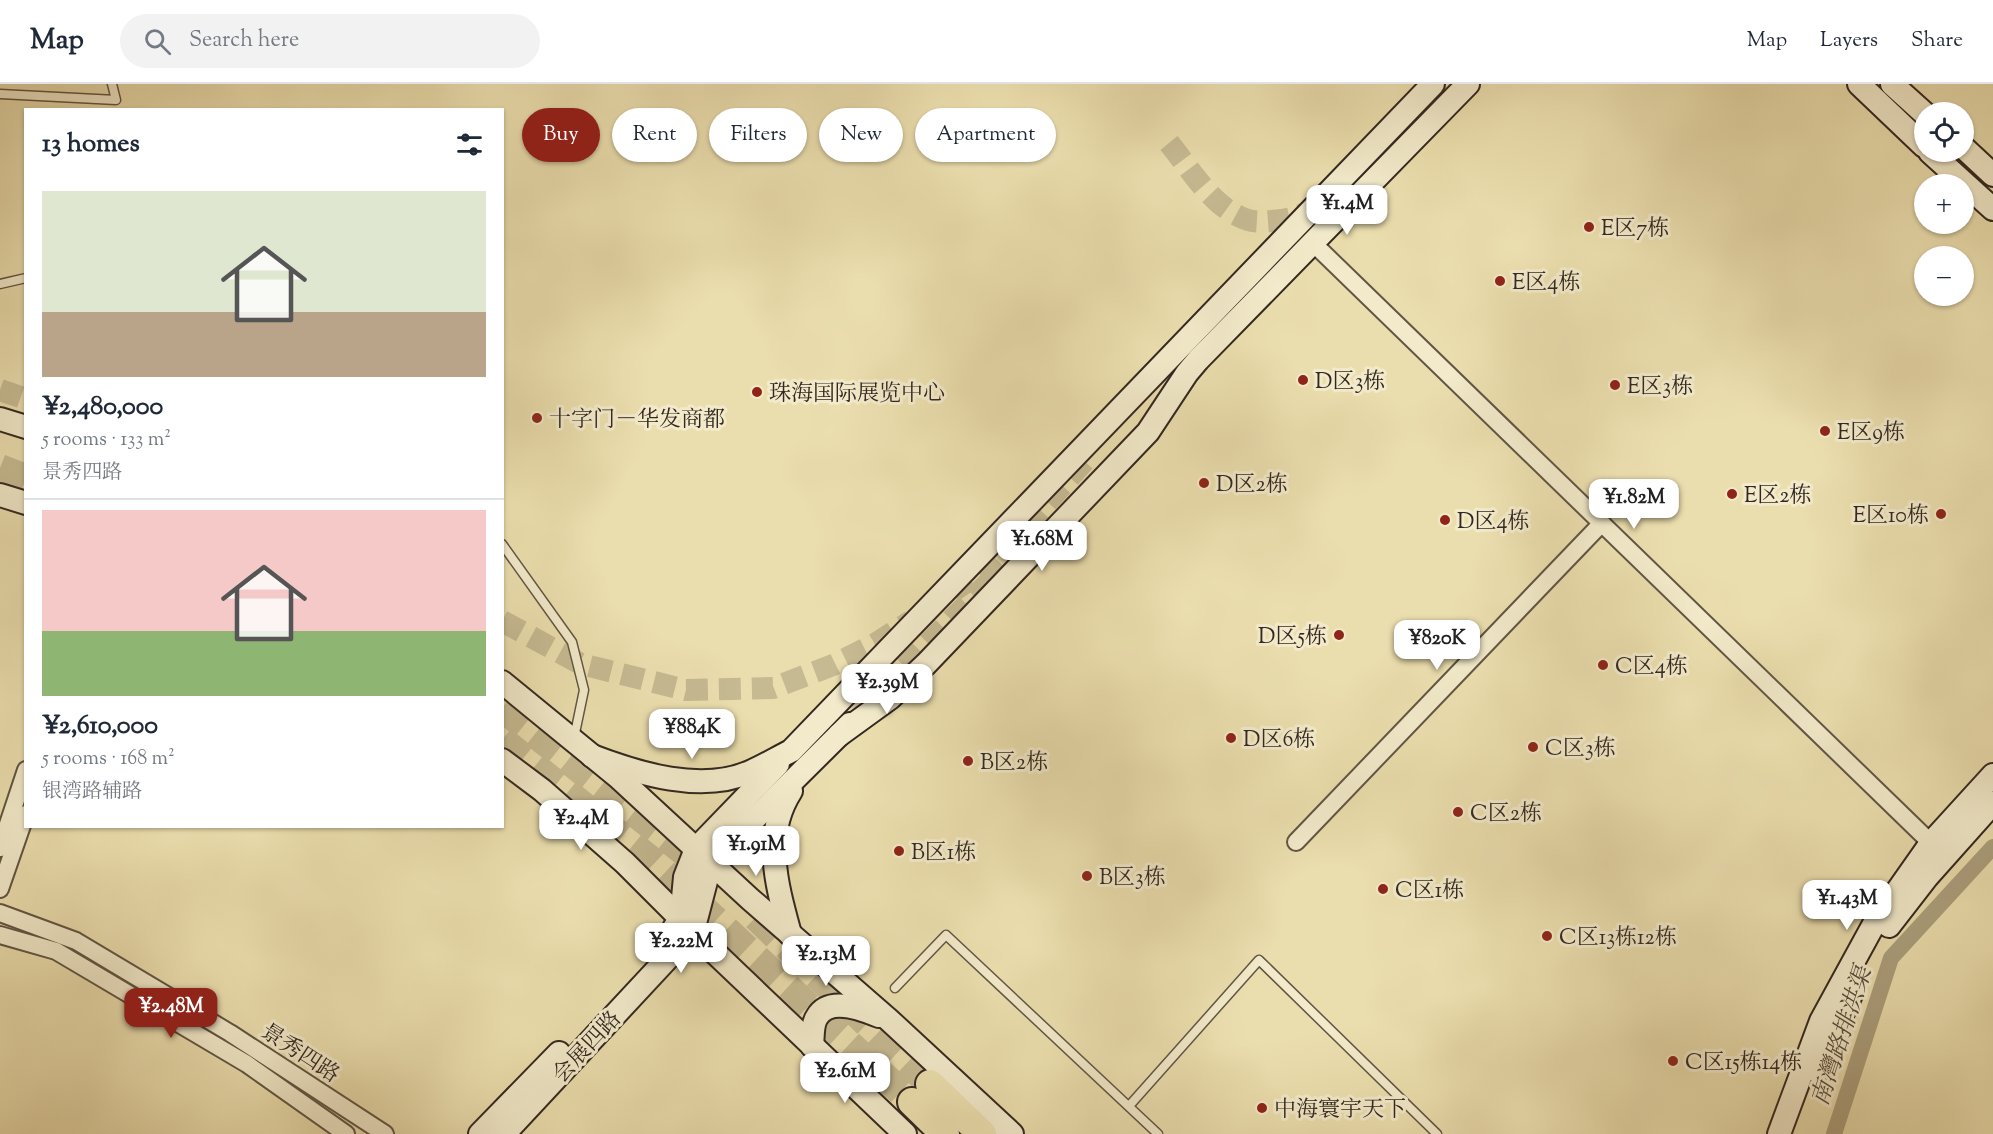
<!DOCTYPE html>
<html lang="en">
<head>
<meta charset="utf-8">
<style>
  body { margin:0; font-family:"Sorts Mill Goudy","Noto Serif SC",serif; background:#f2f2f3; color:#1f2937; height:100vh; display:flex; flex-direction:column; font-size:22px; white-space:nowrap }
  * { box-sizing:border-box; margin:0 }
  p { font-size:20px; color:#747a83 }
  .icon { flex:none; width:33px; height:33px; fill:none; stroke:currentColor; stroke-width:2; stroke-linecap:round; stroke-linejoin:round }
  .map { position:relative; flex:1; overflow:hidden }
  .side { position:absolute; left:24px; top:24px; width:480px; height:720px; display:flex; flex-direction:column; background:#fff; border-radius:0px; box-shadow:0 2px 4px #0004 }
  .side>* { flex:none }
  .banner { position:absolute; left:522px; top:24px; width:570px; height:54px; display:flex; gap:12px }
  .buttons { position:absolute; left:1914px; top:18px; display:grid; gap:12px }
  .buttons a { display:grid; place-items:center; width:60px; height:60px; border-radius:50%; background:#fff; box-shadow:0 2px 4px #0004; font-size:30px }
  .price { position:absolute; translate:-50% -51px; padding:0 14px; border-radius:12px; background:#fff; color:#222; font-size:20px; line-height:39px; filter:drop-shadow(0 2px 3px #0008) }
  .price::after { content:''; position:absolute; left:50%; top:36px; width:18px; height:14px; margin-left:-9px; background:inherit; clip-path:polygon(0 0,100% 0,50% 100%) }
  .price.selected { background:#8f2418; color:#fff }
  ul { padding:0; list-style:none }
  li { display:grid; align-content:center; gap:12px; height:318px; padding:0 18px }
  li+li { border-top:2px solid #e0e1e3 }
  li span { display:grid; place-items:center; height:186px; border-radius:0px; color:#555 }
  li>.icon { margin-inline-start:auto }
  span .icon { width:108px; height:108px; fill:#fffc; stroke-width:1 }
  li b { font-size:26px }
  h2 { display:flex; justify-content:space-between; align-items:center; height:72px; padding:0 18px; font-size:26px }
  .pill { padding:0 21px; border-radius:27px; background:#fff; box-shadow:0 2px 4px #0004; font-size:21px; line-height:54px }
  .pill.selected { background:#8f2418; color:#fff }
  header { display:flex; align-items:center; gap:36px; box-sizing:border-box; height:84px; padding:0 30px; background:#fff; border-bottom:2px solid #e0e1e3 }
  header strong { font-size:28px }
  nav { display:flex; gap:33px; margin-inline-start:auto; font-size:21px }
  .search { width:420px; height:54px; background:#f2f2f3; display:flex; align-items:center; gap:15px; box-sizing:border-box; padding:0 21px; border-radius:33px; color:#747a83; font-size:22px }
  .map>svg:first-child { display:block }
</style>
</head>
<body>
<header>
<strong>Map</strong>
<div class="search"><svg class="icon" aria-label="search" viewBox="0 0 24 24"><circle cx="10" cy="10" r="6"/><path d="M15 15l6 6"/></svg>Search here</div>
<nav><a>Map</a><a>Layers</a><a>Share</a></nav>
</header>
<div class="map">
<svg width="1993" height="1050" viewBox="0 0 1993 1050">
  <rect width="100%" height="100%" fill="#ebdeae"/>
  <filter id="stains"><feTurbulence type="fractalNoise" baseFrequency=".00333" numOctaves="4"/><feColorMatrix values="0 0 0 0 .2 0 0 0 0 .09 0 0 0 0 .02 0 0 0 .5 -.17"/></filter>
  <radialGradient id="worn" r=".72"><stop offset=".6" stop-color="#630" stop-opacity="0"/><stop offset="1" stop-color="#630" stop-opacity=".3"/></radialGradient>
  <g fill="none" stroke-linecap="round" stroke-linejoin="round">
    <path stroke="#aca07e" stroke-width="16" d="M1834 1050 1891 874 1993 763"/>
    <g stroke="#c6ba92" stroke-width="22" stroke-dasharray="22 11" stroke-linecap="butt">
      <path d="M1169 59C1191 86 1213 125 1248 136 1258 139 1271 137 1281 136 1294 134 1304 131 1316 123"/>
      <path d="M0 306 26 315"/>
      <path d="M952 508 988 483 1090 371"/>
      <path d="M502 537 581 580 686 606 773 604 833 581 875 560 911 537"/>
      <path d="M905 583 999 488"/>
    </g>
    <g stroke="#c6ba92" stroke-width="28" stroke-dasharray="28 14" stroke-linecap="butt">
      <path d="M0 384 26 394"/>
      <path d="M502 624 689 772"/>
      <path d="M502 656 651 776 912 1018"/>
      <path d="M756 833 930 1000"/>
    </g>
    <g stroke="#615644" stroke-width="11">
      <g id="lane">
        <path d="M0 10 116 16 112 0"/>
        <path d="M0 200 26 194"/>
        <path d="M502 460 572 558 584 606 574 654"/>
        <path d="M895 904 946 851 1158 1050"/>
        <path d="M1129 1022 1259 876 1437 1050"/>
      </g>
    </g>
    <g stroke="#615644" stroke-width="20">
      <g id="street">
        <path d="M1313 159 1931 759"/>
        <path d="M1296 758 1602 439"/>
        <path d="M0 764 26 686"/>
        <path d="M0 805 26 730"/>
        <path d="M0 829 76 857 230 949 385 1050"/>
        <path d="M0 851 56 867 247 980 346 1050"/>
      </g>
    </g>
    <g stroke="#332821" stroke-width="26">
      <g id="secondary">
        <path d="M1859 0 1924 62"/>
        <path d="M1892 0 1924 29"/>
        <path d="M1964 64 1993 91"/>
        <path d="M1930 68 1993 125"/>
        <path d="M0 335 26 343"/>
        <path d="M0 411 26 419"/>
        <path d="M502 598 618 693 750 815 889 936 1012 1050"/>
        <path d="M839 651 890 614 926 580 1148 348 1187 289 1198 276 1468 0"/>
        <path d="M592 672C639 690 701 709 750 688 764 682 777 674 791 667L1433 0"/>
        <path d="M502 676 542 706 625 779 710 864 905 1050"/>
        <path d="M1889 842 1927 793 1993 719"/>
        <path d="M674 844 681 835 685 793 696 765 778 680"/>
        <path d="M790 850C777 802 762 752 791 707"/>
        <path d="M812 962C813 953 812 940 817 933 829 912 862 925 879 932"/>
        <path d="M1817 987 1854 904"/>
        <path d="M480 1050 559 969"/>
        <path d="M504 1050 693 847 711 778 850 640"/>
        <path d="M1779 1050 1821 937 1874 840 1931 759 1993 691"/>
      </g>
    </g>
    <g stroke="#332821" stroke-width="32">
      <g id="highway">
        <path d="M930 1000 982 1050"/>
        <path d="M912 1018 945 1050"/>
      </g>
    </g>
    <use href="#lane" stroke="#f2eaca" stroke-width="8"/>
    <use href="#street" stroke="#f2eaca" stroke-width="16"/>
    <use href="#secondary" stroke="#f2eaca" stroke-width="22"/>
    <use href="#highway" stroke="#ebdeae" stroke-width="28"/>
  </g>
  <g fill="#8f2418" stroke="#f2eaca" stroke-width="2">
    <circle cx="1589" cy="143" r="6"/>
    <circle cx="1500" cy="197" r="6"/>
    <circle cx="1303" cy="296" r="6"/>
    <circle cx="1615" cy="301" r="6"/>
    <circle cx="757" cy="308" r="6"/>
    <circle cx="537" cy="334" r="6"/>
    <circle cx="1825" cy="347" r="6"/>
    <circle cx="1204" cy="399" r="6"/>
    <circle cx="1732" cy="410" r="6"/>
    <circle cx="1941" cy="430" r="6"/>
    <circle cx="1445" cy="436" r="6"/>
    <circle cx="1339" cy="551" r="6"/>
    <circle cx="1603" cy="581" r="6"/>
    <circle cx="1231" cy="654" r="6"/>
    <circle cx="1533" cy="663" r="6"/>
    <circle cx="968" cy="677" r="6"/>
    <circle cx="1458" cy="728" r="6"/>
    <circle cx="899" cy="767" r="6"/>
    <circle cx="1087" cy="792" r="6"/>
    <circle cx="1383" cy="805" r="6"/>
    <circle cx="1547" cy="852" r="6"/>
    <circle cx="1673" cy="977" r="6"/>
    <circle cx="1262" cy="1024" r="6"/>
  </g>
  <g text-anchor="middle" stroke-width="6" stroke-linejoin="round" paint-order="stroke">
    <g font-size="22" fill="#332821" stroke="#f2eaca" text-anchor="start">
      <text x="1601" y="151">E区7栋</text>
      <text x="1512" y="205">E区4栋</text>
      <text x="1315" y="304">D区3栋</text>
      <text x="1627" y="309">E区3栋</text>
      <text x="769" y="316">珠海国际展览中心</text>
      <text x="549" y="342">十字门－华发商都</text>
      <text x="1837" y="355">E区9栋</text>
      <text x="1216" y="407">D区2栋</text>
      <text x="1744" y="418">E区2栋</text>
      <text x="1929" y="438" text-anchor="end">E区10栋</text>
      <text x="1457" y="444">D区4栋</text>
      <text x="1327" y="559" text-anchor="end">D区5栋</text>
      <text x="1615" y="589">C区4栋</text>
      <text x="1243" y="662">D区6栋</text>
      <text x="1545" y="671">C区3栋</text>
      <text x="980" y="685">B区2栋</text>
      <text x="1470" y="736">C区2栋</text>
      <text x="911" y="775">B区1栋</text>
      <text x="1099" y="800">B区3栋</text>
      <text x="1395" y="813">C区1栋</text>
      <text x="1559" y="860">C区13栋12栋</text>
      <text x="1685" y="985">C区15栋14栋</text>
      <text x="1274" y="1032">中海寰宇天下</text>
    </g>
    <g font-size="22" fill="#332821" stroke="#f2eaca">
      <text transform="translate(586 962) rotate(-47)" y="8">会展四路</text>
      <text transform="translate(301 968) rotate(33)" y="8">景秀四路</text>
    </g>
    <g font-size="24" font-style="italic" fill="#574c3d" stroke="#f2eaca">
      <text transform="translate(1841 952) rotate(-72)" y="8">南灣路排洪渠</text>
    </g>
  </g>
  <rect width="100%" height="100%" filter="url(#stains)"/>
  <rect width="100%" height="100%" fill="url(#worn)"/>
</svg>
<div class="buttons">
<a><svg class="icon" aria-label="locate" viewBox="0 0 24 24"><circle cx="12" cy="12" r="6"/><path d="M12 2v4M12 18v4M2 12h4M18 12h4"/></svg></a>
<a>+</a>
<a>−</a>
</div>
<b class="price" style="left:1347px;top:152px">¥1.4M</b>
<b class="price" style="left:1634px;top:446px">¥1.82M</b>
<b class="price" style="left:1042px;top:488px">¥1.68M</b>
<b class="price" style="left:1437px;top:587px">¥820K</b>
<b class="price" style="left:887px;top:631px">¥2.39M</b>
<b class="price" style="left:692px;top:676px">¥884K</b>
<b class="price" style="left:581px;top:767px">¥2.4M</b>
<b class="price" style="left:756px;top:793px">¥1.91M</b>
<b class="price" style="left:1847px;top:847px">¥1.43M</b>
<b class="price" style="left:681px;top:890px">¥2.22M</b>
<b class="price" style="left:826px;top:903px">¥2.13M</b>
<b class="price selected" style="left:171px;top:955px">¥2.48M</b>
<b class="price" style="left:845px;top:1020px">¥2.61M</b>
<div class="banner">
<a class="pill selected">Buy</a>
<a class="pill">Rent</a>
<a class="pill">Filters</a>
<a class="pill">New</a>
<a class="pill">Apartment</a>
</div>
<section class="side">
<h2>13 homes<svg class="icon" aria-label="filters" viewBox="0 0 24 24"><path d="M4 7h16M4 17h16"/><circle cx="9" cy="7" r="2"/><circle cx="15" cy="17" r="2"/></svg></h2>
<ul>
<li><span style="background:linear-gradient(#dfe7d0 65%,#b9a48a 0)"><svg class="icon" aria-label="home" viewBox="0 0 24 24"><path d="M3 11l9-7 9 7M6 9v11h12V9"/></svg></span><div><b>¥2,480,000</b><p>5 rooms · 133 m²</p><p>景秀四路</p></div></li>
<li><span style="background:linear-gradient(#f6c9c9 65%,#8fb573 0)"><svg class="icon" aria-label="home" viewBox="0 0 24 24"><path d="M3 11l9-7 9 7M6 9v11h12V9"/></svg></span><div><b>¥2,610,000</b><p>5 rooms · 168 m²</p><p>银湾路辅路</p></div></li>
</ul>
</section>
</div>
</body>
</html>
